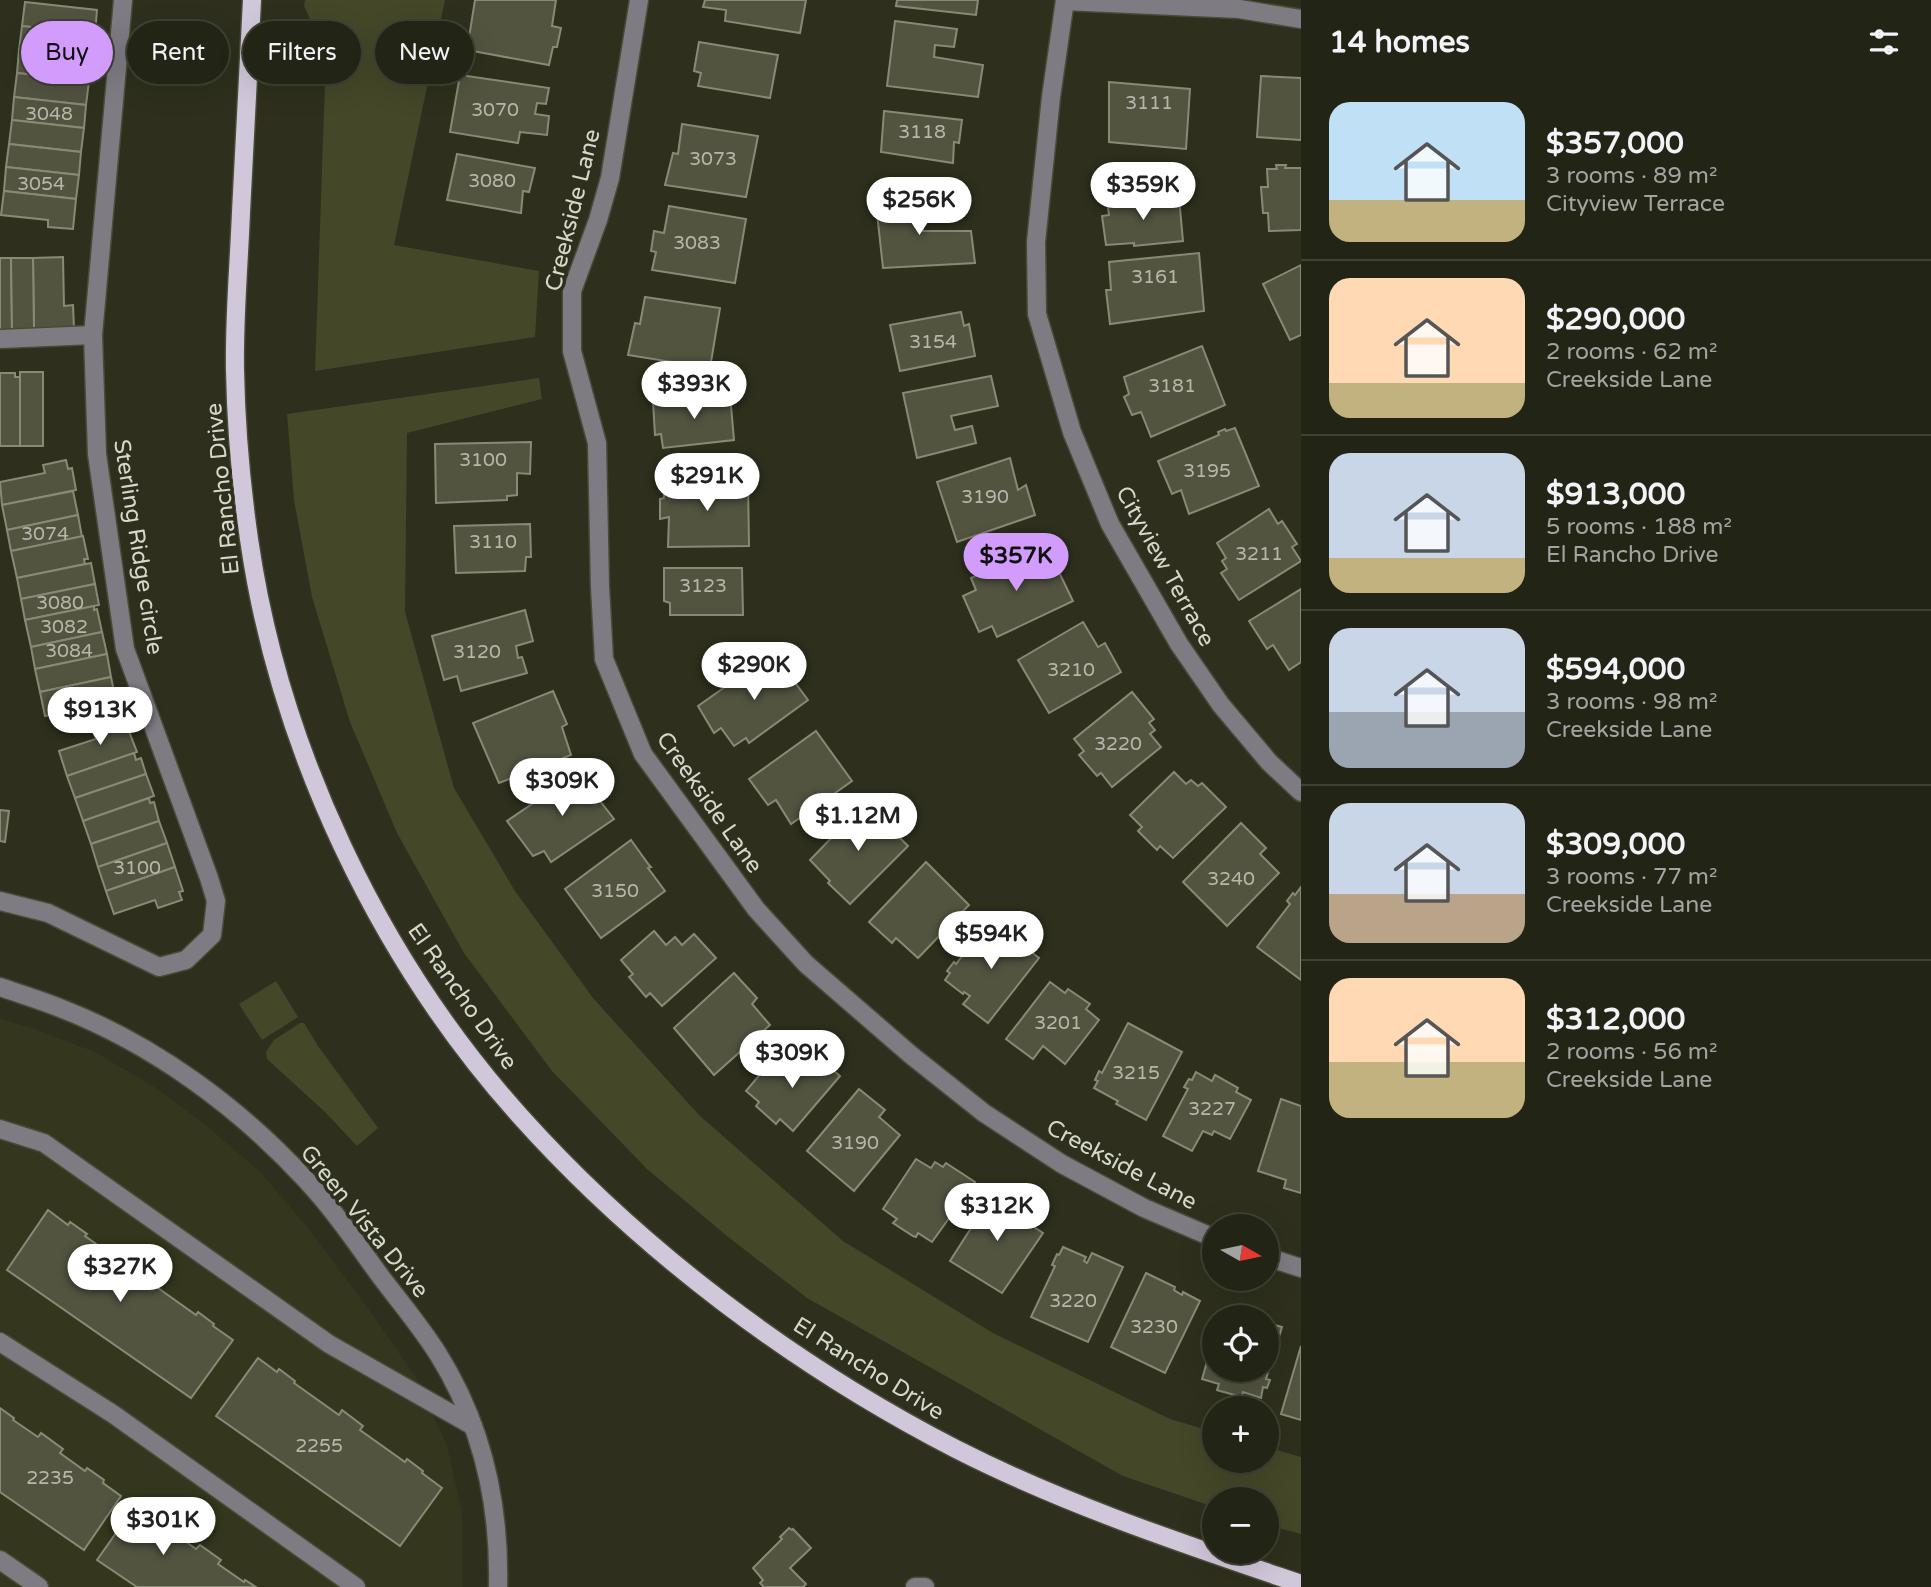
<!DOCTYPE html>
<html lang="en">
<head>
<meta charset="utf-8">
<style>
  body { margin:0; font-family:"Varela Round",sans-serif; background:#2a2c1f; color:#f1f3f6; height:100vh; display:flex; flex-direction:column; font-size:26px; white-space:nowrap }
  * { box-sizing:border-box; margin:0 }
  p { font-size:23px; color:#a2a4a1 }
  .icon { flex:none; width:38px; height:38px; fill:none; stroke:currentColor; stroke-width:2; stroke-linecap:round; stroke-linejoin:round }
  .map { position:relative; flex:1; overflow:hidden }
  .drawer { display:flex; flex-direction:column; background:#222416; width:630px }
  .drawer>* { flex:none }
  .banner { position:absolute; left:21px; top:21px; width:665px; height:63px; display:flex; gap:14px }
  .needle { width:46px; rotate:99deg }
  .controls { position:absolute; left:1202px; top:1214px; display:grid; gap:14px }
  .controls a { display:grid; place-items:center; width:77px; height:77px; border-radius:50%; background:#222416; box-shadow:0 7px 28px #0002,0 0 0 2px #3f4135; font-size:35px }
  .price { position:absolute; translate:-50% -60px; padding:0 16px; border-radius:24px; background:#fff; color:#222; font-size:23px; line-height:46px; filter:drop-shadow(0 2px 4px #0008) }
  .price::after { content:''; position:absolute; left:50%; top:42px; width:21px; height:16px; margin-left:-10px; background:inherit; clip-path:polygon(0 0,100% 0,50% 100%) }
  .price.selected { background:#d29cfd; color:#111 }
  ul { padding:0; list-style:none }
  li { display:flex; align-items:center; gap:21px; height:175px; padding:0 28px }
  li+li { border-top:2px solid #3f4135 }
  li span { display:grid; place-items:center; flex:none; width:196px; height:140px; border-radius:21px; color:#555 }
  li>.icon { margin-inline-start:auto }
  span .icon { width:84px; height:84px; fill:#fffc; stroke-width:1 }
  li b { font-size:30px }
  h2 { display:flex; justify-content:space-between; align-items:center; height:84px; padding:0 28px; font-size:30px }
  .chip { padding:0 24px; border-radius:32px; background:#222416; box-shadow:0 7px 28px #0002,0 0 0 2px #3f4135; font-size:24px; line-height:63px }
  .chip.selected { background:#d29cfd; color:#111 }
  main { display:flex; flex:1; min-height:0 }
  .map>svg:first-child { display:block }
</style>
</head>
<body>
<main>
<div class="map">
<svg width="1301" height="1587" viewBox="0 0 1301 1587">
  <rect width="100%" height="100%" fill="#2e301d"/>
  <path fill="#34371d" d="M0 1019 29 1027 95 1052 154 1087 206 1125 262 1174 307 1227 372 1314 415 1376 447 1446 462 1512 463 1587H0Z"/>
  <g fill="#444728">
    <path d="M305 0H445L394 245 539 271 535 337 315 371 326 54 304 6Z"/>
    <path d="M539 378 542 399 407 433 405 612 454 788 515 891 593 998 699 1115 843 1241 993 1333 1170 1419 1214 1432V1461H1267V1447L1301 1457V1534L1267 1525V1500H1214V1507L1123 1476 807 1298 727 1236 647 1169 552 1071 464 953 397 833 350 722 312 597 294 500 287 414Z"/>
    <path d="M276 981 298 1017 262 1040 239 1004Z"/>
    <path d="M300 1023H304L318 1046 378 1128 357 1146 325 1112 267 1059 266 1052 274 1040Z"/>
  </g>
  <g fill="#525440" stroke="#878a74" stroke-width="2">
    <path d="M475 0H556L552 26 561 28 557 47H553L549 65 467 50Z"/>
    <path d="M705 0H806L800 33 725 21 726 10 703 7Z"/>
    <path d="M897 0H978L976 15 896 6Z"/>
    <path d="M25 2 97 10 95 34 22 26Z"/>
    <path d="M895 21 957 29 954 47 935 45 934 57 983 65 978 97 887 86Z"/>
    <path d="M22 26 95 34 92 58 19 50Z"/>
    <path d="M699 42 778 55 770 98 698 86 701 73 694 71Z"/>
    <path d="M19 50 92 58 89 81 17 73Z"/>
    <path d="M17 73 89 81 86 105 14 97Z"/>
    <path d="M460 75 549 88 546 104 537 103 535 114 549 116 547 135 520 132 518 143 450 132Z"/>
    <path d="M1261 76 1301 78V140L1257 137Z"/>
    <path d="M1109 82 1190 89 1186 149 1109 142Z"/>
    <path d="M14 97 86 105 84 128 12 120Z"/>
    <path d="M884 111 962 120 959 143 954 142 953 163 881 152Z"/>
    <path d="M12 120 84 128 81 152 9 144Z"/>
    <path d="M682 124 758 136 746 197 665 185 673 153 678 154Z"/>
    <path d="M9 144 81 152 79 175 6 167Z"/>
    <path d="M457 154 535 168 529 192 523 191 521 213 447 200Z"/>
    <path d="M1276 165H1286L1285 168H1301V230L1269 231 1268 213H1263L1261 187H1268L1267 169H1277Z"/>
    <path d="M6 167 79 175 76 199 4 191Z"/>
    <path d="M4 191 76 199 73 229 48 227V220L1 215Z"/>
    <path d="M1179 197 1183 241 1134 246V243L1106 245 1102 216 1109 215 1107 201Z"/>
    <path d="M938 198 939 219 922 221 923 231H971L975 263 883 268 876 204Z"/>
    <path d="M669 206 746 219 735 283 652 270 656 252 651 251 654 231 664 233Z"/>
    <path d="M1199 253 1204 311 1110 324 1106 290H1111L1109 262Z"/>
    <path d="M63 257 64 306 73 305 74 329 34 330 33 258Z"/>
    <path d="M0 258H11L12 330H0Z"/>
    <path d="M11 258H33L34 330H12Z"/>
    <path d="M1301 265V335L1290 340 1263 284Z"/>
    <path d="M645 297 720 308 710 368 628 355 635 323 640 324Z"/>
    <path d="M961 312 964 326 969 324 975 356 900 371 890 325Z"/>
    <path d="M1202 346 1225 405 1151 437 1141 412 1132 415 1124 397 1129 394 1124 377Z"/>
    <rect x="20" y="372" width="23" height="74"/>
    <path d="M0 373H15V377H20V446H0Z"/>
    <path d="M991 376 998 406 951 416 955 430 972 426 976 443 917 458 903 393Z"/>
    <path d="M730 394 734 440 663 448 661 434 655 435 653 402Z"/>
    <path d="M1235 428 1259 486 1189 514 1181 490 1172 494 1158 461 1219 435 1218 432 1225 429 1226 431Z"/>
    <path d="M531 442 530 474 517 473V495L507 496V500L436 503 435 444Z"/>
    <path d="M1010 458 1018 490 1026 485 1035 515 957 542 937 482Z"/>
    <path d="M66 460 68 469 72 468 76 490 2 505 0 482 45 473 43 465Z"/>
    <path d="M748 480 749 546 668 547 669 517 660 519V499L664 498V482Z"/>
    <path d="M73 491 78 515 7 530 2 505Z"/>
    <path d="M1269 509 1278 524 1282 521 1297 544 1292 547 1301 561 1239 600 1221 573 1227 569 1222 561 1226 558 1217 543Z"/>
    <path d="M78 515 82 537 11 551 7 530Z"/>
    <path d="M530 524 531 557H526L525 571 456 573 454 526Z"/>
    <path d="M83 536 88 559H84L85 564 17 578 11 551Z"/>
    <path d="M1039 546 1051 570 1047 572 1049 574 1058 570 1073 601 997 637 992 626 979 632 963 596 976 590 971 578Z"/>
    <path d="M91 563 95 584 21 599 17 578Z"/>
    <path d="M664 568H742L743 615H670V603L664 601Z"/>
    <path d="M95 584 99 605 25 620 21 599Z"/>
    <path d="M1301 589V662L1289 670 1273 645 1267 649 1249 621Z"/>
    <path d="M94 606V610L97 609 102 632 31 647 25 620Z"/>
    <path d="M525 610 533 641 516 646 518 658 522 657 527 673 461 691 457 676 444 680 432 636Z"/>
    <path d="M1083 622 1098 647 1105 643 1121 672 1049 713 1018 660Z"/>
    <path d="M102 632 107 654 35 669 31 647Z"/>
    <path d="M773 653 808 700 749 743 746 738 734 746 721 728 714 733 698 706Z"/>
    <path d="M107 654 111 677 40 692 35 669Z"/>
    <path d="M111 677 116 701 112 702 114 710 89 715 87 707 45 716 40 692Z"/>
    <path d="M553 691 567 724 562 727 571 755 499 783 473 723Z"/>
    <path d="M1132 692 1154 719 1149 723 1155 730 1150 734 1161 747 1112 787 1101 773 1097 776 1079 755 1084 751 1074 739Z"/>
    <path d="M123 716 137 752 67 776 59 751 96 739 91 727Z"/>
    <path d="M816 731 852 781 791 824 776 800 768 805 749 779Z"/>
    <path d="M134 753 136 760 141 758 146 774 75 798 67 776Z"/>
    <path d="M585 768 601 794 597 797 614 819 551 862 544 851 533 856 507 821Z"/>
    <path d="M1174 772 1186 784 1191 780 1198 786 1202 783 1226 807 1173 858 1160 846 1157 850 1138 831 1142 827 1130 815Z"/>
    <path d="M146 774 154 796 83 821 75 798Z"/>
    <path d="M149 798 150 803 154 802 159 821 91 844 83 821Z"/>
    <path d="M865 803 908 846 850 904 828 883 830 881 810 860Z"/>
    <path d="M0 810 9 811 5 842 0 841Z"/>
    <path d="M159 821 167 843 98 867 91 844Z"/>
    <path d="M1241 823 1266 848 1260 854 1279 873 1227 926 1183 882Z"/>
    <path d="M631 840 649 865 651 867 648 868 665 891 601 938 565 889Z"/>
    <path d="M167 843 175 867 106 891 98 867Z"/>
    <path d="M926 862 969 905 918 958 896 938 892 943 869 922Z"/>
    <path d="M175 867 183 891 179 892 182 900 158 908 155 900 114 914 106 891Z"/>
    <path d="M1301 887V980L1257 947 1290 904 1287 901 1293 893 1295 895Z"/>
    <path d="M990 920 1039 958 988 1023 963 1004 970 996 964 992 963 994 945 980 950 973 947 971 950 967 954 962 956 964Z"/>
    <path d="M654 931 666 945 675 937 682 945 694 934 716 958 662 1006 650 993 646 997 629 977 633 974 621 960Z"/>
    <path d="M734 973 757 998 752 1004 770 1025 714 1075 674 1028Z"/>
    <path d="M1050 982 1065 993 1068 989 1090 1004 1086 1009 1099 1020 1065 1064 1043 1046 1033 1059 1006 1039Z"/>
    <path d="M1128 1023 1182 1052 1146 1120 1116 1104 1118 1101 1094 1088 1098 1081 1095 1080 1099 1071 1102 1073Z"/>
    <path d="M815 1054 840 1076 793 1131 780 1119 776 1124 756 1106 759 1102 746 1091 774 1058 787 1070 796 1060 804 1067Z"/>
    <path d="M1196 1072 1212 1081 1215 1075 1238 1088 1236 1092 1251 1100 1230 1139 1214 1131 1212 1135 1203 1131 1192 1151 1163 1136 1188 1089 1184 1087 1189 1079 1192 1080Z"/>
    <path d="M859 1089 885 1110 879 1117 900 1135 854 1191 807 1151Z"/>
    <path d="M1281 1099 1301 1106V1193L1284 1188 1286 1180 1258 1171Z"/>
    <path d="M916 1159 931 1168 935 1162 943 1167 946 1163 975 1182 932 1242 918 1233 916 1237 913 1236 893 1223 897 1219 883 1209Z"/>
    <path d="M998 1190 1025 1208 1019 1217 1043 1233 1002 1293 950 1261 989 1200 991 1201Z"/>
    <path d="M48 1210 68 1225 70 1222 87 1234 85 1236 130 1268 132 1263 154 1278 151 1283 196 1315 198 1312 214 1324 213 1326 233 1340 191 1398 7 1270Z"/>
    <path d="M1063 1247 1086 1257 1084 1261 1087 1263 1092 1253 1123 1267 1088 1342 1031 1317 1055 1266 1052 1265 1057 1254 1059 1255Z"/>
    <path d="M1146 1273 1175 1287 1174 1290 1182 1295 1183 1292 1200 1301 1165 1373 1111 1347Z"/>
    <path d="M1267 1323 1282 1327 1266 1379 1270 1380 1267 1388 1263 1387 1261 1398 1243 1392 1242 1397 1220 1391 1217 1390 1219 1384 1202 1379 1214 1338V1370H1267Z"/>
    <path d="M1301 1346V1420L1281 1414Z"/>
    <path d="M258 1358 277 1372 279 1369 295 1381 294 1383 339 1415 342 1410 363 1426 360 1430 405 1462 407 1459 423 1471 422 1473 442 1488 400 1546 216 1416Z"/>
    <path d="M0 1408 14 1418 13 1420 38 1437 41 1433 63 1449 60 1453 85 1471 87 1468 104 1480 103 1483 121 1496 84 1550 0 1492Z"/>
    <path d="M135 1506 154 1520 156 1517 173 1529 171 1531 196 1549 200 1545 221 1560 218 1564 244 1582 245 1580 256 1587H137L97 1560Z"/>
    <path d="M789 1528 792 1530 793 1529 811 1548 790 1568 806 1584 803 1587H764L760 1583 763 1580 753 1568 782 1539 780 1537Z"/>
  </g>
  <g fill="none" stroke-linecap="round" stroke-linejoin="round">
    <g stroke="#494b39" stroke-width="21">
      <g id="minor">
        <path d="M639 0 610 178 598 220 572 291V351L597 443 600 587 604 659 643 754 756 909 806 964 911 1055 984 1113 1062 1164 1144 1208 1214 1238"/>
        <path d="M1065 0 1051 97 1036 242 1037 314 1072 432 1110 524 1179 644 1221 705 1269 762 1301 792"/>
        <path d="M1065 1 1239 9 1301 19"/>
        <path d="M0 339 93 335"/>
        <path d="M0 901 48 913 159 967 186 960 212 935 216 901 209 878 125 649 97 454 93 335 123 0"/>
        <path d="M0 987C20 994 40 1000 60 1008 153 1044 239 1107 306 1180 334 1210 357 1244 381 1277 400 1302 421 1327 438 1354 483 1426 500 1503 498 1587"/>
        <path d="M0 1129 44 1143 329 1344 473 1426"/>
        <path d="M1267 1257 1301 1268"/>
        <path d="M0 1342 113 1414 356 1587"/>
        <path d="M0 1560 39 1587"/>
        <path d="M915 1587H925"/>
      </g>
    </g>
    <g stroke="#494b39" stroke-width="21">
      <path id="major" d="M252 0C248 71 245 141 241 212 239 264 234 318 235 370 236 427 241 483 249 539 279 748 379 959 520 1116 641 1251 795 1366 956 1449 1066 1505 1184 1544 1301 1584"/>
    </g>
    <use href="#minor" stroke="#7f7b83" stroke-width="18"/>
    <use href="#major" stroke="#d1c7da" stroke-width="18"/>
  </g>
  <g text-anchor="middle" stroke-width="7" stroke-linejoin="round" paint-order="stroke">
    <g font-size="19" fill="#b5b7a9">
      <text x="1149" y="109">3111</text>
      <text x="495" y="116">3070</text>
      <text x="49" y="120">3048</text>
      <text x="922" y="138">3118</text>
      <text x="713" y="165">3073</text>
      <text x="492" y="187">3080</text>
      <text x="41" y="190">3054</text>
      <text x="697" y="249">3083</text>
      <text x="1155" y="283">3161</text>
      <text x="933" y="348">3154</text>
      <text x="1172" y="392">3181</text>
      <text x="483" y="466">3100</text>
      <text x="1207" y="477">3195</text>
      <text x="985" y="503">3190</text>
      <text x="45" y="540">3074</text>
      <text x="493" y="548">3110</text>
      <text x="1259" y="560">3211</text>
      <text x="703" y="592">3123</text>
      <text x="60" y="609">3080</text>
      <text x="64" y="633">3082</text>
      <text x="69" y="657">3084</text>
      <text x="477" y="658">3120</text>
      <text x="1071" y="676">3210</text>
      <text x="1118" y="750">3220</text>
      <text x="137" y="874">3100</text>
      <text x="1231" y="885">3240</text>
      <text x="615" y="897">3150</text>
      <text x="1058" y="1029">3201</text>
      <text x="1136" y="1079">3215</text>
      <text x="1212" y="1115">3227</text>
      <text x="855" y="1149">3190</text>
      <text x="1073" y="1307">3220</text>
      <text x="1154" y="1333">3230</text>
      <text x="319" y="1452">2255</text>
      <text x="50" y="1484">2235</text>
    </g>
    <g font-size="23" fill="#d6d8cc" stroke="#2e301d">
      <text transform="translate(572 210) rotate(-76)" y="8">Creekside Lane</text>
      <text transform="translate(222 489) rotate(-96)" y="8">El Rancho Drive</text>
      <text transform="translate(139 547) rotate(81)" y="8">Sterling Ridge circle</text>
      <text transform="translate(1166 566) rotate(61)" y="8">Cityview Terrace</text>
      <text transform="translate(710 802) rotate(55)" y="8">Creekside Lane</text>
      <text transform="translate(463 996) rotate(55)" y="8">El Rancho Drive</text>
      <text transform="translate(1122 1164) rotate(28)" y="8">Creekside Lane</text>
      <text transform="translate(365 1221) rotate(51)" y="8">Green Vista Drive</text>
      <text transform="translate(869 1368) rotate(32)" y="8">El Rancho Drive</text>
    </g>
  </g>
</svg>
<div class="controls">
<a><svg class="needle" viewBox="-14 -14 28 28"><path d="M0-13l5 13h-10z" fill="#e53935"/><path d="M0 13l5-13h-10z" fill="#a2a4a1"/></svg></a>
<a><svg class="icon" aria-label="locate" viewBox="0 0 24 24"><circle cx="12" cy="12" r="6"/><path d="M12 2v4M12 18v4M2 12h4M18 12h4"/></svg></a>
<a>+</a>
<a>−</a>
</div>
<b class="price" style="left:1143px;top:222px">$359K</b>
<b class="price" style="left:919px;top:237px">$256K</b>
<b class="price" style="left:694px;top:421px">$393K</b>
<b class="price" style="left:707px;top:513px">$291K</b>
<b class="price selected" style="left:1016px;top:593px">$357K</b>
<b class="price" style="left:754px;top:702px">$290K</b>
<b class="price" style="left:100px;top:747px">$913K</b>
<b class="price" style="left:562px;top:818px">$309K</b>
<b class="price" style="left:858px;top:853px">$1.12M</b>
<b class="price" style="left:991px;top:971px">$594K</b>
<b class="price" style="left:792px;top:1090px">$309K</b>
<b class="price" style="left:997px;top:1243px">$312K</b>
<b class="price" style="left:120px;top:1304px">$327K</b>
<b class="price" style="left:163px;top:1557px">$301K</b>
<div class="banner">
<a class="chip selected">Buy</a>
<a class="chip">Rent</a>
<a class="chip">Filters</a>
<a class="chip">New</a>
</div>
</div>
<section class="drawer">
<h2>14 homes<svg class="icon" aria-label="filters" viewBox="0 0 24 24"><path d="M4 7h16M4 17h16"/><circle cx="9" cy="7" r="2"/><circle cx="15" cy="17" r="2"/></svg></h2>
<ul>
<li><span style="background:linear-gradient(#bfe0f5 70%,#c2b280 0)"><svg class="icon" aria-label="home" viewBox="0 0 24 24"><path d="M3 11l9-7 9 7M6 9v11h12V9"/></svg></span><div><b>$357,000</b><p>3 rooms · 89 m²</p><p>Cityview Terrace</p></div></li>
<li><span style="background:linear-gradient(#ffd9b3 75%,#c2b280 0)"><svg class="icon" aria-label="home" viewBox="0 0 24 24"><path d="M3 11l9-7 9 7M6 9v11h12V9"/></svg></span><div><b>$290,000</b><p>2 rooms · 62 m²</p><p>Creekside Lane</p></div></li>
<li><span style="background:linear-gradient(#c9d6e8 75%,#c2b280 0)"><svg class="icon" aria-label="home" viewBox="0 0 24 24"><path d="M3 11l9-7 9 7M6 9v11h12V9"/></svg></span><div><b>$913,000</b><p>5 rooms · 188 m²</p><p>El Rancho Drive</p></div></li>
<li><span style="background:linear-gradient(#c9d6e8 60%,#9aa5b1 0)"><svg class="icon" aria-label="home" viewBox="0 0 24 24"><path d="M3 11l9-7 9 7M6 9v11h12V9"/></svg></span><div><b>$594,000</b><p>3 rooms · 98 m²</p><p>Creekside Lane</p></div></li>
<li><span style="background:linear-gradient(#c9d6e8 65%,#b9a48a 0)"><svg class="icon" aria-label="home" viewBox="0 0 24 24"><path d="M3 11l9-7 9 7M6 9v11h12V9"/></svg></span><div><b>$309,000</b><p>3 rooms · 77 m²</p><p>Creekside Lane</p></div></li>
<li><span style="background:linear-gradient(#ffd9b3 60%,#c2b280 0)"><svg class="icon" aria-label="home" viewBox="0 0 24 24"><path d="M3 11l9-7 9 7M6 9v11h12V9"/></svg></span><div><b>$312,000</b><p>2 rooms · 56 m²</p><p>Creekside Lane</p></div></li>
</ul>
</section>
</main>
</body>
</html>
